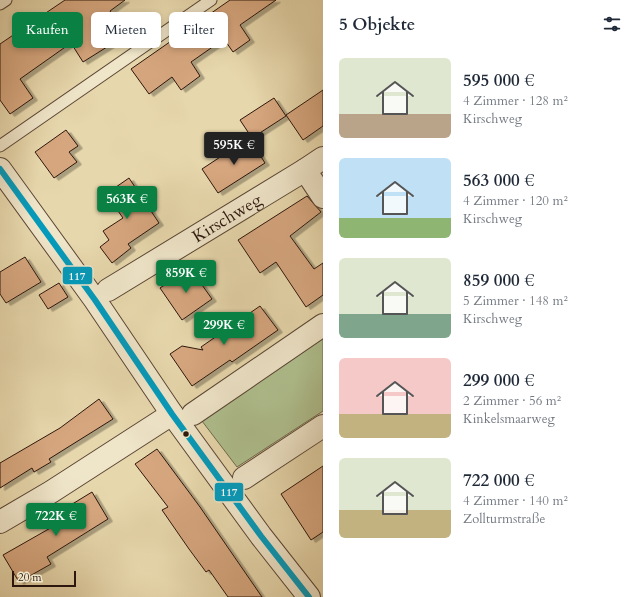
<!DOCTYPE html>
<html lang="de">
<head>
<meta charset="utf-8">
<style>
  body { margin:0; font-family:Cardo,serif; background:#f2f2f3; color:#1f2937; height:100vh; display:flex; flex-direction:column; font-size:15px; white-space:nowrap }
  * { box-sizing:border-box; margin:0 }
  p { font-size:13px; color:#747a83 }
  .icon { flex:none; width:22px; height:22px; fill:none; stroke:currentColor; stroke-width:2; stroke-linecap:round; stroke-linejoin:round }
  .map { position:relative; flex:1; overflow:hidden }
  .side { display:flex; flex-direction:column; background:#fff; width:316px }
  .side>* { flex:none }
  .guide { position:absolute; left:12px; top:12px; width:251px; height:36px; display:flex; gap:8px }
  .scale { position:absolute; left:12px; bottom:10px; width:64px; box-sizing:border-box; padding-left:4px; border:2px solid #2c160d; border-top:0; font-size:11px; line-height:14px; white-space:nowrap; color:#2c160d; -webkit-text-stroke:3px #efe5c9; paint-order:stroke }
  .price { position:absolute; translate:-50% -34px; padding:0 9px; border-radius:4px; background:#0b8043; color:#fff; font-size:13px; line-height:26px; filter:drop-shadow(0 1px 2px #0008) }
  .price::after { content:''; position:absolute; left:50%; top:24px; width:12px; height:9px; margin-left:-6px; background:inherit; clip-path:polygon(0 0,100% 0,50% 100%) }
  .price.current { background:#222; color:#fff }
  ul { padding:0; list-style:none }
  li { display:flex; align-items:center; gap:12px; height:100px; padding:0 16px }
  li span { display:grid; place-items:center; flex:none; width:112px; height:80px; border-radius:6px; color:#555 }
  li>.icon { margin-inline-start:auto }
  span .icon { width:48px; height:48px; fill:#fffc; stroke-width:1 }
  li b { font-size:17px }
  h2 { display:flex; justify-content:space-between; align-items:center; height:48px; padding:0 16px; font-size:17px }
  .pill { padding:0 14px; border-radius:6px; background:#fff; box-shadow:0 2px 6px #0003; font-size:14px; line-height:36px }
  .pill.current { background:#0b8043; color:#fff }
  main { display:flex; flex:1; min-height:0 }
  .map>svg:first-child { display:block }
</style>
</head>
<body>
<main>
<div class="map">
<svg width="323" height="597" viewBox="0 0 323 597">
  <defs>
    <filter id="shadow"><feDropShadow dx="4.5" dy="2.5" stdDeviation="0" flood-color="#0004"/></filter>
  </defs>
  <rect width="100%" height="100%" fill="#e7d7ac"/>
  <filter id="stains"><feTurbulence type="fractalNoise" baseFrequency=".005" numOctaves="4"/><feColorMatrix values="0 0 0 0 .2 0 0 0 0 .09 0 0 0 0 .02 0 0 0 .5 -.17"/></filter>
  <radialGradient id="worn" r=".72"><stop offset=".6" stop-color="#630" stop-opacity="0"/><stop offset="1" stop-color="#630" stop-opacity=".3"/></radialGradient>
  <path fill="#afbf8e" stroke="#6e6a4e" d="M323 338V411L237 467 202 421Z"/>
  <g fill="#d6a67e" stroke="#2c160d" filter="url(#shadow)">
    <path d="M65 0H125L110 11 126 35 83 62 71 43 20 79 33 98 10 114 0 100V44Z"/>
    <path d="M230 0H276L240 25 250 40 233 52 224 39 191 62 200 76 181 90 172 77 149 94 131 69Z"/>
    <path d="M323 90V126L303 140 286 115Z"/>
    <path d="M274 98 286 116 252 138 240 120Z"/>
    <path d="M66 130 78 146 69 152 77 162 54 178 35 152Z"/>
    <path d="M249 138 265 163 218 193 202 169Z"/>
    <path d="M129 178 159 223 128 244 131 248 112 263 100 247 109 240 103 231 123 218 106 194Z"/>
    <path d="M307 196 321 212 290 236 314 269 323 263V295L306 307 276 262 260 273 238 240Z"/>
    <path d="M25 257 41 282 6 303 0 294V272Z"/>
    <path d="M190 268 212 299 182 320 160 288Z"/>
    <path d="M59 283 68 297 48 309 39 295Z"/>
    <path d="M260 306 278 330 232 362 230 360 192 386 170 354 182 346 203 350 201 347Z"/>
    <path d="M99 399 113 419 49 459 51 462 34 472 32 468 0 488V463L60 428Z"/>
    <path d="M157 449 200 507 262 597H228L209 570 206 572 189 549 162 510 168 507 135 464Z"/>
    <path d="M323 466V532L311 540 281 494Z"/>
    <path d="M92 492 108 519 47 557 51 564 19 582 3 555 61 522 56 514Z"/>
  </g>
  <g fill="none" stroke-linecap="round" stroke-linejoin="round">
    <g stroke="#5b4635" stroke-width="13">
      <g id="service">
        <path d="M0 4 6 0"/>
        <path d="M0 146 211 0"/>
      </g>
    </g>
    <g stroke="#5b4635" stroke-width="24">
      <g id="minor">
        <path d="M305 170 323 197"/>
        <path id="s1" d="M108 290 305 170 323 158"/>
        <path d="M193 414 323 325"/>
        <path d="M244 478 323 426"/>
        <path d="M0 522 51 492 172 414"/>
      </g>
    </g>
    <g stroke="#5b4635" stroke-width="24">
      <path id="tertiary" d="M0 169 95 300 172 414 261 536 309 597"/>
    </g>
    <use href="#service" stroke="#efe5c9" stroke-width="11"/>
    <use href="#minor" stroke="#efe5c9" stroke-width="22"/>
    <use href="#tertiary" stroke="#efe5c9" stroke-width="22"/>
    <g stroke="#efe5c9" stroke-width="9">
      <path id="bus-1" d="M0 169 95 300 172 414 261 536 309 597"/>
    </g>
    <use href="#bus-1" stroke="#049abb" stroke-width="6"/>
  </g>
  <circle fill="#2c160d" stroke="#efe5c9" stroke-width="1.5" cx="186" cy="434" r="3.5"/>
  <g text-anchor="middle" stroke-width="4" stroke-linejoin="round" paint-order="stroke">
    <g font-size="17" fill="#2c160d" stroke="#efe5c9">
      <text dy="6" stroke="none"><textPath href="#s1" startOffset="139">Kirschweg</textPath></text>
    </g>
  </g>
  <g stroke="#efe5c9" stroke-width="1.5">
    <rect x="62" y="266" width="31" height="19" rx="4" fill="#049abb"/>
    <rect x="214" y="482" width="30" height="20" rx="4" fill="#049abb"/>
  </g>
  <g font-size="11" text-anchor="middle" font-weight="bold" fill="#fff">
    <text x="77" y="280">117</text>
    <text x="229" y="496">117</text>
  </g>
  <rect width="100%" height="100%" filter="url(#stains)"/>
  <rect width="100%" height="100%" fill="url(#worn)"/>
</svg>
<div class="scale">20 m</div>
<b class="price current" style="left:234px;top:166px">595K €</b>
<b class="price" style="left:127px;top:220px">563K €</b>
<b class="price" style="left:186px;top:294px">859K €</b>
<b class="price" style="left:224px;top:346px">299K €</b>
<b class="price" style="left:56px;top:537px">722K €</b>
<div class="guide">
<a class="pill current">Kaufen</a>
<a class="pill">Mieten</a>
<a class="pill">Filter</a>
</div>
</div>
<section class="side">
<h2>5 Objekte<svg class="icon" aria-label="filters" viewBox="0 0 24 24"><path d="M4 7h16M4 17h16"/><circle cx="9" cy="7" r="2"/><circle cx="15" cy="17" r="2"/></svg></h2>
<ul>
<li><span style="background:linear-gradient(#dfe7d0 70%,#b9a48a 0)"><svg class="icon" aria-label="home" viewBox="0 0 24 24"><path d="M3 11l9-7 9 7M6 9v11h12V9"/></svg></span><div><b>595 000 €</b><p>4 Zimmer · 128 m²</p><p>Kirschweg</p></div></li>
<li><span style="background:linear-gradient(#bfe0f5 75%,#8fb573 0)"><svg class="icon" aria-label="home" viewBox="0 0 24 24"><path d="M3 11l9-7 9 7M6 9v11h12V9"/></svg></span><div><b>563 000 €</b><p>4 Zimmer · 120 m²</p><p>Kirschweg</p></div></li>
<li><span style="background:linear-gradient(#dfe7d0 70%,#7fa58c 0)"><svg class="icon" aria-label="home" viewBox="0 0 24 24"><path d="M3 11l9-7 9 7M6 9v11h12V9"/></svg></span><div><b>859 000 €</b><p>5 Zimmer · 148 m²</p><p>Kirschweg</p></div></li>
<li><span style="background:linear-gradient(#f6c9c9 70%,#c2b280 0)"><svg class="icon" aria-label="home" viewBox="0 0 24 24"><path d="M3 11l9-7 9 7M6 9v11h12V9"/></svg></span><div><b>299 000 €</b><p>2 Zimmer · 56 m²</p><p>Kinkelsmaarweg</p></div></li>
<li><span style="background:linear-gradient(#dfe7d0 65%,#c2b280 0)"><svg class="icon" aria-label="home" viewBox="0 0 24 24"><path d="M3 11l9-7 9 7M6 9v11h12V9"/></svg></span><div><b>722 000 €</b><p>4 Zimmer · 140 m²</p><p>Zollturmstraße</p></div></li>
</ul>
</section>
</main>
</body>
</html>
